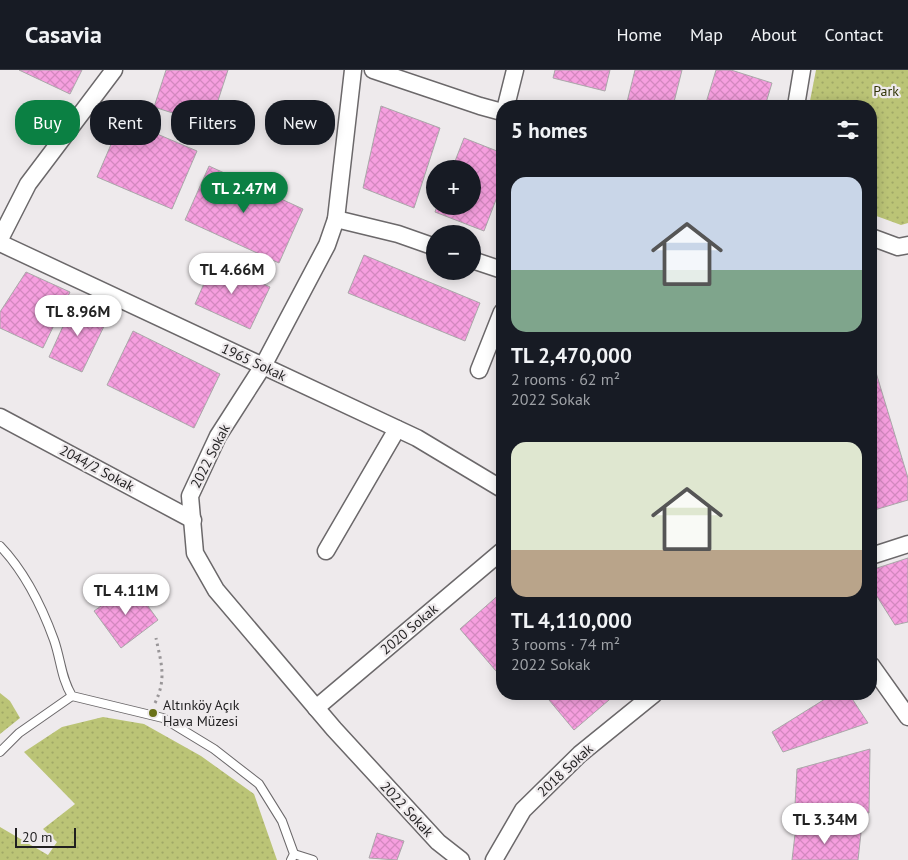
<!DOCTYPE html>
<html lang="en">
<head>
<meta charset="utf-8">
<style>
  body { margin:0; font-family:"PT Sans",sans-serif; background:#20242c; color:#f1f3f6; height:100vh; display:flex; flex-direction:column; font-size:19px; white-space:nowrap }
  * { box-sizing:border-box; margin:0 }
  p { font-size:16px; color:#9ea1a6 }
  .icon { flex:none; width:28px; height:28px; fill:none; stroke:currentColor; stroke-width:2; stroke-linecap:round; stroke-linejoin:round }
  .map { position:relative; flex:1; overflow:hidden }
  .sheet { position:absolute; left:496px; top:30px; width:381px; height:600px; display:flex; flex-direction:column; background:#171b24; border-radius:20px; box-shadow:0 2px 12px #0003 }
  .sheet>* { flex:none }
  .hud { position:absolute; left:15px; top:30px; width:406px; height:45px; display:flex; gap:10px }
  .fabs { position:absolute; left:426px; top:90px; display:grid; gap:10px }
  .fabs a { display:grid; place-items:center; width:55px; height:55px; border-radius:50%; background:#171b24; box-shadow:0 2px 12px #0003; font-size:25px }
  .scale { position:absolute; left:15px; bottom:12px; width:61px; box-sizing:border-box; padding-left:5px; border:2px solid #201f20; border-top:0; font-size:14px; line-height:18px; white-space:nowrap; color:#201f20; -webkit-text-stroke:4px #eeeaec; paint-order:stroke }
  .price { position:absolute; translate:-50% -42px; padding:0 11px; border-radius:18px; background:#fff; color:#222; font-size:16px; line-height:32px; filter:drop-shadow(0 1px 2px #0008) }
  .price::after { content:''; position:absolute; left:50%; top:30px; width:15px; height:11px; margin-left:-8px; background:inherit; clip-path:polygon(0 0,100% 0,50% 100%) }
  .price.active { background:#0b8043; color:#fff }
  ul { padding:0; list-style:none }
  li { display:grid; align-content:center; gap:10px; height:265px; padding:0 15px }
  li span { display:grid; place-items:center; height:155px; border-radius:15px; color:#555 }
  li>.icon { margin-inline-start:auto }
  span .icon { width:90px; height:90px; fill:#fffc; stroke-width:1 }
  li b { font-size:21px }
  h2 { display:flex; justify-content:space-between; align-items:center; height:60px; padding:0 15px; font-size:21px }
  .chip { padding:0 18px; border-radius:20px; background:#171b24; box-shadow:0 2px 12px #0003; font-size:18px; line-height:45px }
  .chip.active { background:#0b8043; color:#fff }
  header { display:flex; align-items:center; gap:30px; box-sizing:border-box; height:70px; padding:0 25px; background:#171b24; border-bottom:1px solid #363941 }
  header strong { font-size:24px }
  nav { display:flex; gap:28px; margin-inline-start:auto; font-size:18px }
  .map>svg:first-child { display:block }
</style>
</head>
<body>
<header>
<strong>Casavia</strong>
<nav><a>Home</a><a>Map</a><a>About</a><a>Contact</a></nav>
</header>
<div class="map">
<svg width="908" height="790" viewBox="0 0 908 790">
  <defs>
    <pattern id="green-dots" width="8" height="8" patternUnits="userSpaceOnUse" patternTransform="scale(1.25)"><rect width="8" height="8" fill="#bbc476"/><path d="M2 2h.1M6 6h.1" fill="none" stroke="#a0a866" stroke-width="1.8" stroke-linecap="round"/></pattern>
    <pattern id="building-cross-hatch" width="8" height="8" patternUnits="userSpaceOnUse" patternTransform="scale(1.25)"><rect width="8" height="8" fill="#f69fdf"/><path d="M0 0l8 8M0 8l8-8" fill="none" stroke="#d388bf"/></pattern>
  </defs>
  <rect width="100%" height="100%" fill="#eeeaec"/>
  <g fill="url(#green-dots)">
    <path d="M816 0H908V153L901 155 871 144V36H809Z"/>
    <path d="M0 623 10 631 20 648 0 664Z"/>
    <path d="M103 647 144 654 201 686 254 724 277 790H0V757L48 785 57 772 43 759 75 734 24 682 62 657Z"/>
  </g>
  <g fill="url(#building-cross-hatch)" stroke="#aaa7a9">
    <path d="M19 0H82L70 24Z"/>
    <path d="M166 0H228L210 55 154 37Z"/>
    <path d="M555 0H610L605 21 553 8Z"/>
    <path d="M635 0H682L673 36H626Z"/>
    <path d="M716 0H731L772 13 765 36H705Z"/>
    <path d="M381 36 440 58 414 138 363 118Z"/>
    <path d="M122 49 197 81 172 139 97 107Z"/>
    <path d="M464 68 502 83V114L484 161 435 142 437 136H472V99H452Z"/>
    <path d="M209 96 303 139 279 193 185 150Z"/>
    <path d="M364 185 480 233 465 271 348 223Z"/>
    <path d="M214 191 270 217 250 259 195 234Z"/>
    <path d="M26 202 70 222 43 278 0 258V242Z"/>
    <path d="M74 232 108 248 82 302 49 287Z"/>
    <path d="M133 261 220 304 194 358 107 315Z"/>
    <path d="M502 262V282L496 279Z"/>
    <path d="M871 286 908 408V430L871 441Z"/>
    <path d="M908 488V552L895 555 871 517V500Z"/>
    <path d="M132 514 158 550 121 578 94 541Z"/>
    <path d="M502 522V608L460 559Z"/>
    <path d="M544 624H616L574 660Z"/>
    <path d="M833 624H849L868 653 783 682 772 662Z"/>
    <path d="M870 679 869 743 795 735 797 699Z"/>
    <path d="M796 756 861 763 858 790H792Z"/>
    <path d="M377 763 404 771 397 790 369 788Z"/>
  </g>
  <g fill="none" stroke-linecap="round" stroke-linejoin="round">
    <g stroke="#6b686a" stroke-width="10">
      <g id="lane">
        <path d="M0 476C25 502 42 537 54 570 61 590 61 608 72 626L163 648 214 679 259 714 282 751 294 784 291 790"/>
        <path d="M0 682 19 663 72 626"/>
        <path d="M294 784 313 790"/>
      </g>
    </g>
    <g stroke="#6b686a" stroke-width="19">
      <g id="street">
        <path d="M353 0 336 149 327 175 263 296 218 366 190 426 195 483 216 520 334 659 438 772 461 790"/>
        <path d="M373 0 480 36 502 42"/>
        <path d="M506 36 515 0"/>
        <path d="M796 36 802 0"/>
        <path d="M336 149 398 164 435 177"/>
        <path d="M871 167 898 177 908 175"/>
        <path d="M0 169 28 114 114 0"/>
        <path d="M0 173 417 368 502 419"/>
        <path d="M472 190 502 200"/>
        <path d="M479 300 502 242"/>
        <path d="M0 347 193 450"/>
        <path d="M326 481 397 359"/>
        <path d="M871 486 908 474"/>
        <path d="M871 595 908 647"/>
        <path d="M316 638 502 481"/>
        <path d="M494 790 523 740 580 684 654 624"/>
      </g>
    </g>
    <path stroke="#999698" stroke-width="3" stroke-dasharray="2.5 4" stroke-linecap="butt" d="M155 633C167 608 161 593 156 568"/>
    <use href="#lane" stroke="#fff" stroke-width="8"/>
    <use href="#street" stroke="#fff" stroke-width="16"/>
  </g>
  <circle fill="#697118" stroke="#eeeaec" stroke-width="2" cx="153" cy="643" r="5"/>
  <g text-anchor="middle" stroke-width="4.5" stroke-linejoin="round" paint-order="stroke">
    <g font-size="14" fill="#303406" stroke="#eeeaec">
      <text x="886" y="26">Park</text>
    </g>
    <g font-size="14" fill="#201f20" stroke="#eeeaec">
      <text transform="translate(254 292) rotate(25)" y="5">1965 Sokak</text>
      <text transform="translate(210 386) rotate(-63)" y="5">2022 Sokak</text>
      <text transform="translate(97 398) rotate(28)" y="5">2044/2 Sokak</text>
      <text transform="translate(409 559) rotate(-40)" y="5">2020 Sokak</text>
      <text transform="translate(565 700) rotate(-43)" y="5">2018 Sokak</text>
      <text transform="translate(407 739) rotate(47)" y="5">2022 Sokak</text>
    </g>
    <g font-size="14" fill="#201f20" stroke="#eeeaec" text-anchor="start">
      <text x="163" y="640">Altınköy Açık<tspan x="163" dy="16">Hava Müzesi</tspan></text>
    </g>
  </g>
</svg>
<div class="fabs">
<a>+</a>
<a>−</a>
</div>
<div class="scale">20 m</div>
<b class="price active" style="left:244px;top:144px">TL 2.47M</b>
<b class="price" style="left:232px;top:225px">TL 4.66M</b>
<b class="price" style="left:78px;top:267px">TL 8.96M</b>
<b class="price" style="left:126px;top:546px">TL 4.11M</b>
<b class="price" style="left:825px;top:775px">TL 3.34M</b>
<div class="hud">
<a class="chip active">Buy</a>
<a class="chip">Rent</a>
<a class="chip">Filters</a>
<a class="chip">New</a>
</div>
<section class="sheet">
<h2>5 homes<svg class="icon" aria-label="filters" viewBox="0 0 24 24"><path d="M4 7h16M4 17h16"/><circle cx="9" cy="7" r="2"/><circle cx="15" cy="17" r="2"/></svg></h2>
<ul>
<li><span style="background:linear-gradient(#c9d6e8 60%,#7fa58c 0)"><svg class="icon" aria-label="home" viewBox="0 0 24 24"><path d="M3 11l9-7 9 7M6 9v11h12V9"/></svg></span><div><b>TL 2,470,000</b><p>2 rooms · 62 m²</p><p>2022 Sokak</p></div></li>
<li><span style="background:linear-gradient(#dfe7d0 70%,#b9a48a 0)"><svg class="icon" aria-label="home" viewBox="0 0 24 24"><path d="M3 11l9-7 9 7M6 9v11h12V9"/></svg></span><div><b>TL 4,110,000</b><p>3 rooms · 74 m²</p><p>2022 Sokak</p></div></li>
</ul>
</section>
</div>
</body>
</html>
